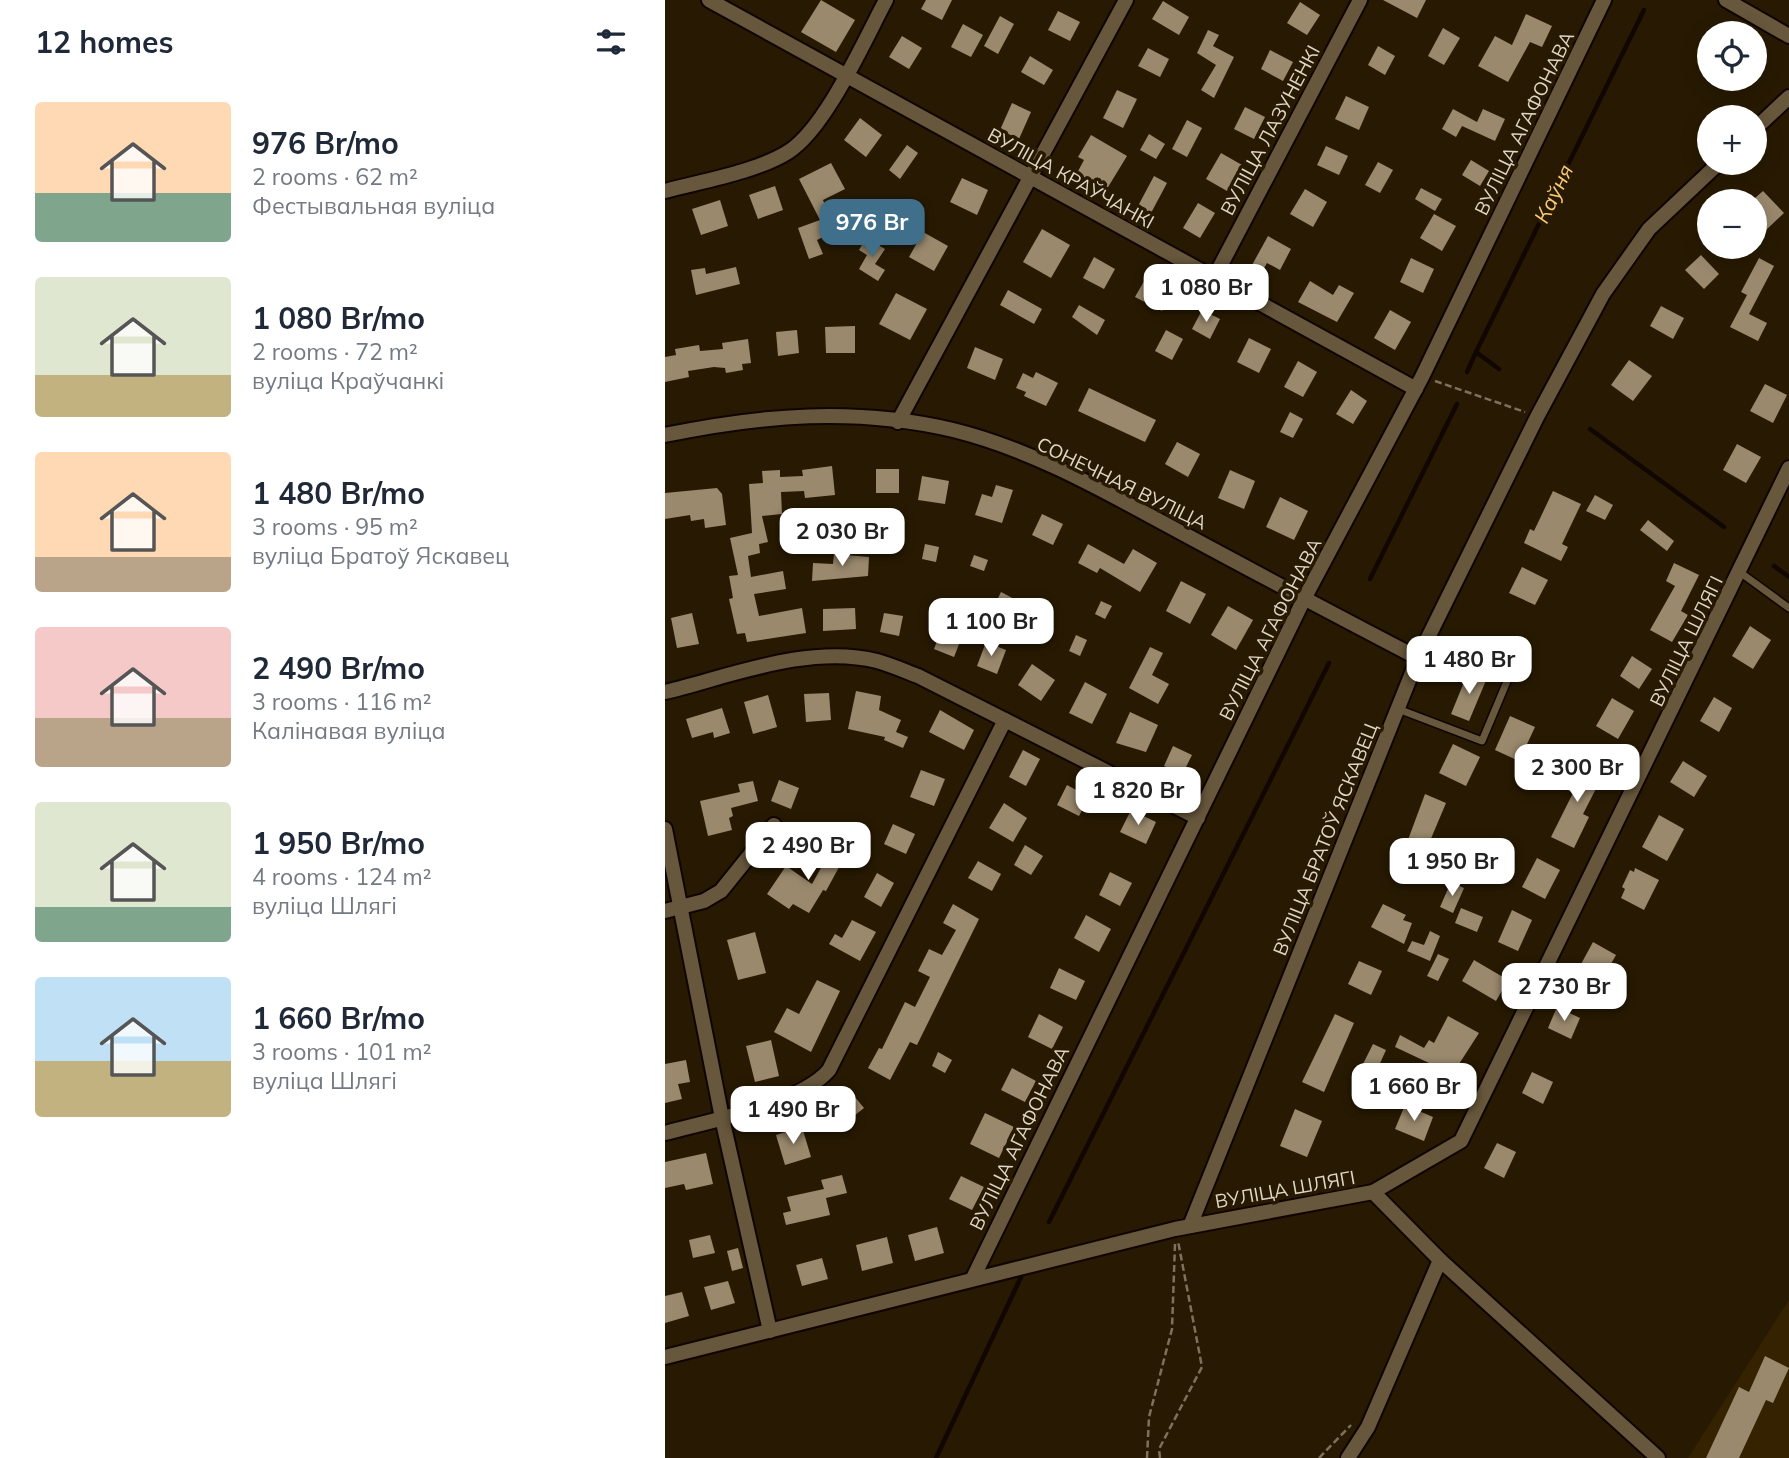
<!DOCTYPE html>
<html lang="en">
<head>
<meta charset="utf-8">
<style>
  body { margin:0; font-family:Mulish,sans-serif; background:#f6f6f7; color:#1f2937; height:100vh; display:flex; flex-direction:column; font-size:26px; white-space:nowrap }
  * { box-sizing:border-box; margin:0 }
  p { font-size:23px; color:#747a83 }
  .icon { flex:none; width:38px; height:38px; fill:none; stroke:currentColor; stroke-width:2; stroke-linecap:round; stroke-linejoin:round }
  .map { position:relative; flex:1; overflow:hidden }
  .sheet { display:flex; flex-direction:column; background:#fff; width:665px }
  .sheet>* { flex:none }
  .controls { position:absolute; left:1032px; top:21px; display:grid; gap:14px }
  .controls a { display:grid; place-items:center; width:70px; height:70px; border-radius:50%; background:#fff; box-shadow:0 4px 18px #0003; font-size:35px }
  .price { position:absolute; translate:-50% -60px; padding:0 16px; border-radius:14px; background:#fff; color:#222; font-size:23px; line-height:46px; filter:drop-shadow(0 2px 4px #0008) }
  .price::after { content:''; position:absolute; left:50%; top:42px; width:21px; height:16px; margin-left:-10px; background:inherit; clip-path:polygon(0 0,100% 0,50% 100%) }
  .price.selected { background:#3f6f8a; color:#fff }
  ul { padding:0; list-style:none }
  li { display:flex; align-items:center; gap:21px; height:175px; padding:0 35px }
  li span { display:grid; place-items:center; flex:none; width:196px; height:140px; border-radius:7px; color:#555 }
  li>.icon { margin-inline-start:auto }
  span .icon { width:84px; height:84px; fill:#fffc; stroke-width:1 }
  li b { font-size:30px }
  h2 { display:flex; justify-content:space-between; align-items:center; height:84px; padding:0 35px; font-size:30px }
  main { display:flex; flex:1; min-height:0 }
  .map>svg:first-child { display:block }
</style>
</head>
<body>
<main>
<section class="sheet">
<h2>12 homes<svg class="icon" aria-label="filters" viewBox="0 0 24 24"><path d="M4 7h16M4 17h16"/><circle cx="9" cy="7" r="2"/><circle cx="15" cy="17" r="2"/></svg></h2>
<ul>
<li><span style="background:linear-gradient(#ffd9b3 65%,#7fa58c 0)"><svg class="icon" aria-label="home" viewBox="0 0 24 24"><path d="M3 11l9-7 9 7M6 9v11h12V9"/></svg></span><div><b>976 Br/mo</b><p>2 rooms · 62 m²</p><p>Фестывальная вуліца</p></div></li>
<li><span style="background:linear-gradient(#dfe7d0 70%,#c2b280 0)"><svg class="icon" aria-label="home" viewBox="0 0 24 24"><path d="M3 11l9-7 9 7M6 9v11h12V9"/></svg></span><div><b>1 080 Br/mo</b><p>2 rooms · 72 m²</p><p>вуліца Краўчанкі</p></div></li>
<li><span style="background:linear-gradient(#ffd9b3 75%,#b9a48a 0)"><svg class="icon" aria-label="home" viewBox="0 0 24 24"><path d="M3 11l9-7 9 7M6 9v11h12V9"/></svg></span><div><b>1 480 Br/mo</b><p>3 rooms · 95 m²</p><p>вуліца Братоў Яскавец</p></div></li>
<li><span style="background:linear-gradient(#f6c9c9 65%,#b9a48a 0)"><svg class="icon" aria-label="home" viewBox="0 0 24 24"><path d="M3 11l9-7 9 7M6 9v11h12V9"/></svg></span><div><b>2 490 Br/mo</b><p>3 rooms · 116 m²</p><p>Калінавая вуліца</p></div></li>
<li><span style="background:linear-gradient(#dfe7d0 75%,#7fa58c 0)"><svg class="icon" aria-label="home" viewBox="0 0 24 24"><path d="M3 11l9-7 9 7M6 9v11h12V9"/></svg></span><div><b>1 950 Br/mo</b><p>4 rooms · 124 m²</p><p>вуліца Шлягі</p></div></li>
<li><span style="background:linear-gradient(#bfe0f5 60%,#c2b280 0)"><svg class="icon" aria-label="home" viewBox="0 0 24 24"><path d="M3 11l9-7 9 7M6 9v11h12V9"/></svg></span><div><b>1 660 Br/mo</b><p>3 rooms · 101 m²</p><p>вуліца Шлягі</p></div></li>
</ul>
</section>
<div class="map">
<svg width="1124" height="1458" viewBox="0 0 1124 1458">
  <rect width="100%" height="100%" fill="#281a02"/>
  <path fill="#342201" d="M1124 1300V1458H1023Z"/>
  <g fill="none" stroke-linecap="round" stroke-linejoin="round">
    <g stroke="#120600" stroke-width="4.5">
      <path d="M834 369 811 352 979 10"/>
      <path d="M802 372 811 352"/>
      <path d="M925 429 1059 527"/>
      <path d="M1109 566 1124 577"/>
      <path d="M705 579 792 404"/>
      <path d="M384 1222 664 663"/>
      <path d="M271 1458 356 1277"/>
    </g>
  </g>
  <g fill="#9a896d">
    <path d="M156 0 190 20 171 52 136 32Z"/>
    <path d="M261 0H287L277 20 256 9Z"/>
    <path d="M718 0H761L752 18Z"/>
    <path d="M498 1 524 17 514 35 487 19Z"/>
    <path d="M635 2 655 15 642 35 622 23Z"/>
    <path d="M393 11 415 22 405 41 383 30Z"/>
    <path d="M861 14 887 26 877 47 865 42 843 82 813 66 830 36 847 45Z"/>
    <path d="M335 16 349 24 333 54 319 46Z"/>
    <path d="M298 24 318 35 306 57 286 47Z"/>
    <path d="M778 28 795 38 779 65 763 56Z"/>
    <path d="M543 30 554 35 548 46 569 57 549 98 536 90 551 65 532 53Z"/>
    <path d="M237 36 257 48 244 69 224 57Z"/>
    <path d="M713 46 730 56 720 75 703 65Z"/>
    <path d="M483 48 504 59 495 77 473 66Z"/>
    <path d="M605 50 628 62 618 81 596 69Z"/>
    <path d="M365 56 388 70 379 85 356 72Z"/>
    <path d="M452 90 472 99 458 128 438 118Z"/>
    <path d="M681 96 704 107 694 130 670 119Z"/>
    <path d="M347 103 366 112 354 139 335 130Z"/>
    <path d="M580 107 600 117 589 139 569 129Z"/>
    <path d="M788 109 812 122 818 109 840 119 830 141 797 126 791 137 777 129Z"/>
    <path d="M195 118 217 135 201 157 179 140Z"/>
    <path d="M522 120 537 128 522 157 507 149Z"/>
    <path d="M484 134 500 144 491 159 475 150Z"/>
    <path d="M426 135 462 156 440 192 411 175 419 160 413 157Z"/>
    <path d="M242 145 253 153 235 179 224 170Z"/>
    <path d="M661 146 683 156 674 175 652 165Z"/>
    <path d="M556 153 577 165 562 191 541 179Z"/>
    <path d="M806 160 824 171 815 186 797 175Z"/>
    <path d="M713 162 728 170 715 193 700 185Z"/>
    <path d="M166 163 180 189 158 200 174 239 166 243 162 235 152 240 158 254 144 259 133 228 155 220 134 179Z"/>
    <path d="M489 176 502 183 486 213 473 206Z"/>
    <path d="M297 178 323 190 312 215 285 202Z"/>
    <path d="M110 186 118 210 93 219 84 195Z"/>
    <path d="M756 188 777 199 770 211 750 199Z"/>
    <path d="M640 189 662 202 648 227 625 214Z"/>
    <path d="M1098 191 1119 213 1101 230 1090 218V198Z"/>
    <path d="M55 200 63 226 36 235 27 209Z"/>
    <path d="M533 203 550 213 535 238 518 228Z"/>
    <path d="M769 214 791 226 777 251 755 238Z"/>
    <path d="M377 229 405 245 386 278 358 262Z"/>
    <path d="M258 232 283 246 269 271 244 257Z"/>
    <path d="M603 236 626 249 615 270 602 263 591 282 581 276Z"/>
    <path d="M201 238 220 249 210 264 220 270 213 281 194 269 202 255 194 250Z"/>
    <path d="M1036 255 1054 274 1039 289 1020 270Z"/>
    <path d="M429 257 450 269 439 289 418 278Z"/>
    <path d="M746 258 769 269 758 293 735 282Z"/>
    <path d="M1094 258 1109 266 1084 314 1102 323 1093 341 1065 327 1082 295 1076 292Z"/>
    <path d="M71 267 75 284 31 295 26 270 40 268 41 274Z"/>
    <path d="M482 276 508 290 497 311 470 297Z"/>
    <path d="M645 281 668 295 674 285 689 293 672 322 633 302Z"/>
    <path d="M343 290 377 309 369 324 335 305Z"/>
    <path d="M231 293 262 309 245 340 214 324Z"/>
    <path d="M414 305 440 320 432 335 407 317Z"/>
    <path d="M996 306 1019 318 1008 339 985 326Z"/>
    <path d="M537 310 555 319 545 339 527 329Z"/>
    <path d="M725 310 746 322 730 350 709 338Z"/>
    <path d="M190 326V353H161L160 327Z"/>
    <path d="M132 330 134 353 113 356 111 332Z"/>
    <path d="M501 330 518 339 507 360 490 351Z"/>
    <path d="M584 338 606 349 594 373 572 362Z"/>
    <path d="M83 339 86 363 77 364 78 370 61 373 60 368 49 367 23 371 24 377 0 382V357L11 355 10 349 34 345 35 351 58 349 57 343Z"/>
    <path d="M310 347 338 359 330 380 302 368Z"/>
    <path d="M964 360 987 376 968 401 946 385Z"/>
    <path d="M633 361 652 372 638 397 619 387Z"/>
    <path d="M371 372 393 383 381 406 359 396 361 392 351 388 358 373 368 378Z"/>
    <path d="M1100 384 1122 395 1108 423 1085 411Z"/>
    <path d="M424 388 491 420 480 442 413 411Z"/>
    <path d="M686 390 702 401 688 424 671 414Z"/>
    <path d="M625 412 638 419 628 438 615 432Z"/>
    <path d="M512 442 535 454 523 477 500 464Z"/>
    <path d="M1072 444 1096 457 1081 483 1058 470Z"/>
    <path d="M167 466 170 495 140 498 139 491 116 492 117 514 97 516 103 542 94 544 95 553 83 556 86 577 118 571 121 589 89 594 94 616 137 608 141 633 82 642 80 633 72 634 64 599 68 598 64 576 73 575 65 538 87 533 84 484 98 483 97 471 115 470V477L138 476 137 470Z"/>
    <rect x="211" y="469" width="23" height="24"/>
    <path d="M565 470 590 481 579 509 553 498Z"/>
    <path d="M257 476 284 481 280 504 253 500Z"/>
    <path d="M331 485 348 490 337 523 310 515 317 494 327 497Z"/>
    <path d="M52 488 57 494 61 525 40 528 39 519 26 521 25 515 0 519V493Z"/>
    <path d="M888 491 916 504 897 544 903 547 896 561 859 543 865 529 869 531Z"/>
    <path d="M930 495 948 505 940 520 921 511Z"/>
    <path d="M615 497 643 511 629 540 601 527Z"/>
    <path d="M377 514 398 524 388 545 367 535Z"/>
    <path d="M983 520 1009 541 1002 551 975 530Z"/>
    <path d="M260 544 274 547 271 562 257 559Z"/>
    <path d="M423 544 459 564 468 549 492 563 475 592 435 568 432 573 413 563Z"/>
    <path d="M169 554 204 557 203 576 147 581 148 563 168 564Z"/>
    <path d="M309 555 323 560 319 571 305 566Z"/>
    <path d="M1009 563 1034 575 1016 611 1023 615 1007 642 985 630 1010 586 1001 581Z"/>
    <path d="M857 567 883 580 870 605 844 593Z"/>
    <path d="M516 581 541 594 525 624 501 611Z"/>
    <path d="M336 592 380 615 374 625 342 609 339 614 328 609Z"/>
    <path d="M436 601 447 606 440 619 430 614Z"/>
    <path d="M563 606 588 620 571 650 546 635Z"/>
    <path d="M190 608 191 629 158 631V609Z"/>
    <path d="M27 613 34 644 12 648 6 618Z"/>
    <path d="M219 613 238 616 234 636 215 632Z"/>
    <path d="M280 621 300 629 289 657 269 649Z"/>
    <path d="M1085 626 1106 640 1088 669 1067 656Z"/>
    <path d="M411 635 422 640 415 656 404 651Z"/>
    <path d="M321 642 341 650 332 674 312 666Z"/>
    <path d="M485 647 498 653 487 675 504 684 493 704 464 688Z"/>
    <path d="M967 656 987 669 974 689 955 676Z"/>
    <path d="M367 664 390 680 376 701 353 685Z"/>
    <path d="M804 670 822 678 804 721 786 714Z"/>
    <path d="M420 682 442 694 427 724 404 713Z"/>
    <path d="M191 691 216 696 214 710 236 720 231 732 243 737 238 748 219 740 220 737 183 729Z"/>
    <path d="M164 693 166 720 141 722 139 694Z"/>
    <path d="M103 695 112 727 88 734 79 702Z"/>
    <path d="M1049 697 1067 708 1054 732 1035 721Z"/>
    <path d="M947 698 969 711 953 739 931 726Z"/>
    <path d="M57 708 65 733 49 738 48 732 27 738 21 719Z"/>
    <path d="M275 710 309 730 299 750 264 732Z"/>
    <path d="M465 712 493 725 481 752 451 743Z"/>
    <path d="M845 716 870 727 854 761 830 750Z"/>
    <path d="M788 744 815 757 801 786 774 773Z"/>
    <path d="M508 746 527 755 517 775 499 766Z"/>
    <path d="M358 750 375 759 361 786 344 777Z"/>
    <path d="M916 761 939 773 918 814 924 817 909 848 886 837 908 793 901 789Z"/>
    <path d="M1018 761 1042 776 1029 797 1005 782Z"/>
    <path d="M256 770 280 779 269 806 245 797Z"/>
    <path d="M114 780 134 788 126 809 106 801Z"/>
    <path d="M88 781 93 801 66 808 68 816 64 818 67 830 43 836 35 801 75 792 73 784Z"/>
    <path d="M402 785 424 797 414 816 392 805Z"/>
    <path d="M760 794 781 803 762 848 774 852 765 876 734 864Z"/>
    <path d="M339 803 362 818 348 842 324 828Z"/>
    <path d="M466 810 491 822 481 844 455 832Z"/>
    <path d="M994 815 1019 829 1002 861 977 847Z"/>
    <path d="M228 824 250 834 241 854 219 844Z"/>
    <path d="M172 839 185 847 161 891 158 890 144 913 128 904 124 909 102 894 121 866 147 884Z"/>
    <path d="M360 845 378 856 366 875 349 865Z"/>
    <path d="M872 858 895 870 880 899 857 887Z"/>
    <path d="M313 861 336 874 327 891 303 878Z"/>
    <path d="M970 868 994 880 979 910 956 898 960 889 957 887 965 870 969 872Z"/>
    <path d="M445 872 467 883 455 906 434 895Z"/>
    <path d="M212 873 229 883 216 907 199 897Z"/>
    <path d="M786 882 799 888 788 913 775 907Z"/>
    <path d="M288 904 314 919 252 1045 245 1042 225 1080 203 1068 214 1048 217 1049 240 1002 250 1007 265 977 253 971 264 949 277 955 291 930 278 923Z"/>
    <path d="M718 904 741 915 738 920 747 923 739 944 706 927Z"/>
    <path d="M796 908 818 917 812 932 790 923Z"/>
    <path d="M847 910 867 920 853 951 833 942Z"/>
    <path d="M421 915 446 929 434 952 409 938Z"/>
    <path d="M187 920 211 932 195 961 164 944 170 934 177 938Z"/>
    <path d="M765 931 775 936 765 961 742 951 747 941 759 945Z"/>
    <path d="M90 932 101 973 73 980 62 940Z"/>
    <path d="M928 942 951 955 938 978 915 966Z"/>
    <path d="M773 954 784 959 773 981 762 976Z"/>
    <path d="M809 960 843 980 831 1001 797 981Z"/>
    <path d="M694 961 717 971 706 995 683 984Z"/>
    <path d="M394 968 420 981 411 1000 385 988Z"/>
    <path d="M152 980 175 991 146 1052 109 1032 122 1008 134 1014Z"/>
    <path d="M892 1007 915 1018 906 1039 883 1028Z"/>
    <path d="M374 1014 398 1027 387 1049 363 1037Z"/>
    <path d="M670 1014 689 1023 659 1092 637 1082Z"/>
    <path d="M783 1016 814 1033 776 1092 754 1079 764 1063 730 1047 735 1035 759 1048 764 1040 769 1043Z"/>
    <path d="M106 1040 114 1076 90 1082 81 1046Z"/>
    <path d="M708 1044 721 1050 712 1070 698 1064Z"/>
    <path d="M273 1052 287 1060 280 1073 267 1066Z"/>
    <path d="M21 1060 25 1082 13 1084 17 1099 0 1103V1064Z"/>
    <path d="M347 1068 371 1081 360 1102 336 1090Z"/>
    <path d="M867 1072 888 1082 878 1104 857 1093Z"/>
    <path d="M185 1091 199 1108 175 1127 161 1110Z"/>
    <path d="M740 1105 768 1117 759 1141 730 1129Z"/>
    <path d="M630 1109 657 1121 642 1157 615 1146Z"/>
    <path d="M320 1113 349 1127 334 1158 305 1144Z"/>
    <path d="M137 1127 146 1157 120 1165 111 1135Z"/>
    <path d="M832 1143 851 1152 839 1178 819 1168Z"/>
    <path d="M41 1153 48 1184 21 1190 19 1184 0 1188V1162Z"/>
    <path d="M177 1175 182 1193 161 1198 160 1194 165 1215 121 1225 118 1213 126 1211 122 1197 159 1189 156 1180Z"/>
    <path d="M296 1176 319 1187 307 1210 284 1199Z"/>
    <path d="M272 1227 279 1253 250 1261 243 1235Z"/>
    <path d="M45 1235 50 1253 28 1258 24 1240Z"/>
    <path d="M222 1237 228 1263 197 1271 191 1245Z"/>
    <path d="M73 1248 78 1268 67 1271 62 1251Z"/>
    <path d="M157 1258 163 1279 137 1286 131 1265Z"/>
    <path d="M63 1281 70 1303 46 1310 39 1287Z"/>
    <path d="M17 1292 24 1316 0 1323V1296Z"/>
    <path d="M1100 1356 1124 1368 1108 1403 1101 1400 1074 1458H1041L1074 1387 1084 1392Z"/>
  </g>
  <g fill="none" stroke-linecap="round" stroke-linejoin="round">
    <g stroke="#100500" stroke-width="10">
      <g id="service">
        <path d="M1076 573 1124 608"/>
        <path d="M733 709 817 741 843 679 762 640"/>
      </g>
    </g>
    <g stroke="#100500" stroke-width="18">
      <g id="minor">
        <path d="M44 0 751 389"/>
        <path d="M1061 0 1124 36"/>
        <path d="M1090 129 1124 97"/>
        <path d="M0 191C37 181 91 172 123 152 161 128 199 41 221 0"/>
        <path d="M549 278 695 0"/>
        <path d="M233 422 461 0"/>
        <path d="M0 435C97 415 190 407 288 430 370 450 446 495 519 534 597 576 674 617 753 658"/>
        <path d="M0 692C66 676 144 644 212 661 226 665 240 671 253 676L533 818"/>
        <path d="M0 829 57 1118 105 1331"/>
        <path d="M0 911 39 901 56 891 109 825"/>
        <path d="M0 1133C44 1121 135 1104 164 1070L340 720"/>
        <path d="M708 1192 775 1260 993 1458"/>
        <path d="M525 1226 753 658 872 417 938 294 984 229 1054 163"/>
        <path d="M308 1278 639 599 757 377 939 0"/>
        <path d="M0 1357 510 1229 708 1192 796 1141 1124 468"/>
        <path d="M683 1458 703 1427 775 1260"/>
      </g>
    </g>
    <g stroke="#7d715d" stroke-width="2.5" stroke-dasharray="7 3.5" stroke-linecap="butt">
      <path d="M770 381 860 412"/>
      <path d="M482 1458 484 1417 507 1329 510 1244"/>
      <path d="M495 1458 494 1449 537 1367 513 1241"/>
      <path d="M654 1458 686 1425"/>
    </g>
    <use href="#service" stroke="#67573c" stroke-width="7"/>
    <use href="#minor" stroke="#67573c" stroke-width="14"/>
  </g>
  <g text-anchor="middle" stroke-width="7" stroke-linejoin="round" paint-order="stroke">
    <g font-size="19" fill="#dfd6c7" stroke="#281a02">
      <text transform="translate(859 123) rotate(-64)" y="7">ВУЛІЦА АГАФОНАВА</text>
      <text transform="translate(605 130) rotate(-62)" y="7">ВУЛІЦА ЛАЗУНЕНКІ</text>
      <text transform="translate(406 178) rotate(29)" y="7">ВУЛІЦА КРАЎЧАНКІ</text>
      <text transform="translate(457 483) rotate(26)" y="7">СОНЕЧНАЯ ВУЛІЦА</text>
      <text transform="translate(605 629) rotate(-63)" y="7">ВУЛІЦА АГАФОНАВА</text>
      <text transform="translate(1021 641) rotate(-64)" y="7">ВУЛІЦА ШЛЯГІ</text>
      <text transform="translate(660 839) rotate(-68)" y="7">ВУЛІЦА БРАТОЎ ЯСКАВЕЦ</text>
      <text transform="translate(354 1138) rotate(-64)" y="7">ВУЛІЦА АГАФОНАВА</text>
      <text transform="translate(620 1189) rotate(-10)" y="7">ВУЛІЦА ШЛЯГІ</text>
    </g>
    <g font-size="21" font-style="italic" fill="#facb76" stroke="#281a02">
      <text transform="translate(889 194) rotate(-64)" y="7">Каўня</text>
    </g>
  </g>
</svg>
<div class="controls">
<a><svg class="icon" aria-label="locate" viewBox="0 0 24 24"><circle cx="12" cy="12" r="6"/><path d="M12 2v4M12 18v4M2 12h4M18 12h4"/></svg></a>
<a>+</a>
<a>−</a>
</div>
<b class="price selected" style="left:207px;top:259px">976 Br</b>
<b class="price" style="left:541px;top:324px">1 080 Br</b>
<b class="price" style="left:177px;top:568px">2 030 Br</b>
<b class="price" style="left:326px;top:658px">1 100 Br</b>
<b class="price" style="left:804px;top:696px">1 480 Br</b>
<b class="price" style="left:912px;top:804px">2 300 Br</b>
<b class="price" style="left:473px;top:827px">1 820 Br</b>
<b class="price" style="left:143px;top:882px">2 490 Br</b>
<b class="price" style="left:787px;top:898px">1 950 Br</b>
<b class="price" style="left:899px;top:1023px">2 730 Br</b>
<b class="price" style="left:749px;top:1123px">1 660 Br</b>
<b class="price" style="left:128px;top:1146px">1 490 Br</b>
</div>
</main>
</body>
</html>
